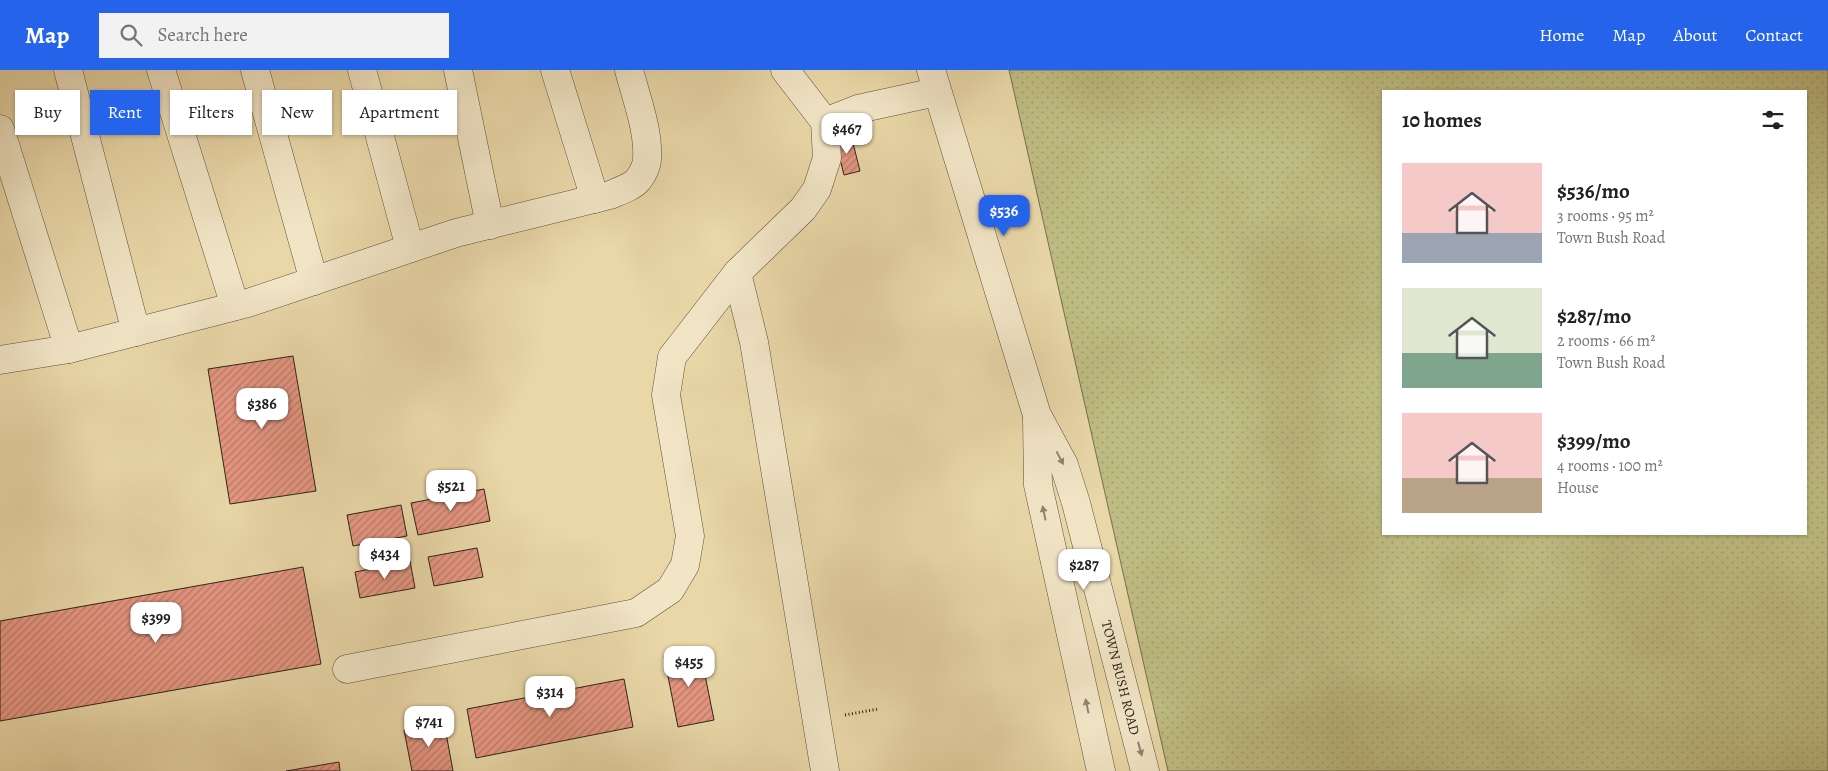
<!DOCTYPE html>
<html lang="en">
<head>
<meta charset="utf-8">
<style>
  body { margin:0; font-family:Alegreya,serif; background:#f2f2f2; color:#222; height:100vh; display:flex; flex-direction:column; font-size:19px; white-space:nowrap }
  * { box-sizing:border-box; margin:0 }
  p { font-size:16px; color:#767676 }
  .icon { flex:none; width:28px; height:28px; fill:none; stroke:currentColor; stroke-width:2; stroke-linecap:round; stroke-linejoin:round }
  .map { position:relative; flex:1; overflow:hidden }
  .drawer { position:absolute; left:1382px; top:20px; width:425px; height:445px; display:flex; flex-direction:column; background:#fff; border-radius:0px; box-shadow:0 1px 4px #0004 }
  .drawer>* { flex:none }
  .guide { position:absolute; left:15px; top:20px; width:475px; height:45px; display:flex; gap:10px }
  .price { position:absolute; translate:-50% -42px; padding:0 11px; border-radius:10px; background:#fff; color:#222; font-size:16px; line-height:32px; filter:drop-shadow(0 1px 2px #0008) }
  .price::after { content:''; position:absolute; left:50%; top:30px; width:15px; height:11px; margin-left:-8px; background:inherit; clip-path:polygon(0 0,100% 0,50% 100%) }
  .price.active { background:#2563eb; color:#fff }
  ul { padding:0; list-style:none }
  li { display:flex; align-items:center; gap:15px; height:125px; padding:0 20px }
  li span { display:grid; place-items:center; flex:none; width:140px; height:100px; border-radius:0px; color:#555 }
  li>.icon { margin-inline-start:auto }
  span .icon { width:60px; height:60px; fill:#fffc; stroke-width:1 }
  li b { font-size:21px }
  h2 { display:flex; justify-content:space-between; align-items:center; height:60px; padding:0 20px; font-size:21px }
  .pill { padding:0 18px; border-radius:0px; background:#fff; box-shadow:0 1px 4px #0004; font-size:18px; line-height:45px }
  .pill.active { background:#2563eb; color:#fff }
  header { display:flex; align-items:center; gap:30px; box-sizing:border-box; height:70px; padding:0 25px; background:#2563eb; color:#fff }
  header strong { font-size:24px }
  nav { display:flex; gap:28px; margin-inline-start:auto; font-size:18px }
  .search { width:350px; height:45px; background:#f2f2f2; display:flex; align-items:center; gap:12px; box-sizing:border-box; padding:0 18px; border-radius:0px; color:#767676; font-size:19px }
  .map>svg:first-child { display:block }
</style>
</head>
<body>
<header>
<strong>Map</strong>
<div class="search"><svg class="icon" aria-label="search" viewBox="0 0 24 24"><circle cx="10" cy="10" r="6"/><path d="M15 15l6 6"/></svg>Search here</div>
<nav><a>Home</a><a>Map</a><a>About</a><a>Contact</a></nav>
</header>
<div class="map">
<svg width="1828" height="701" viewBox="0 0 1828 701">
  <defs>
    <pattern id="grass-dots" width="8" height="8" patternUnits="userSpaceOnUse" patternTransform="scale(1.25)"><rect width="8" height="8" fill="#bebc82"/><path d="M2 2h.1M6 6h.1" fill="none" stroke="#a3a170" stroke-width="1.8" stroke-linecap="round"/></pattern>
    <pattern id="building-hatch" width="6" height="6" patternUnits="userSpaceOnUse" patternTransform="scale(1.25)"><rect width="6" height="6" fill="#e69782"/><path d="M-1 1l2-2M0 6l6-6M5 7l2-2" fill="none" stroke="#bb7b6a"/></pattern>
  </defs>
  <rect width="100%" height="100%" fill="#e9d7a8"/>
  <filter id="stains"><feTurbulence type="fractalNoise" baseFrequency=".004" numOctaves="4"/><feColorMatrix values="0 0 0 0 .2 0 0 0 0 .09 0 0 0 0 .02 0 0 0 .5 -.17"/></filter>
  <radialGradient id="worn" r=".72"><stop offset=".6" stop-color="#630" stop-opacity="0"/><stop offset="1" stop-color="#630" stop-opacity=".3"/></radialGradient>
  <path fill="url(#grass-dots)" stroke="#74704e" fill-rule="evenodd" d="M1009 0H1828V701H1168ZM1384 21H1806V464H1384Z"/>
  <g fill="url(#building-hatch)" stroke="#2b2319">
    <path d="M851 65 860 101 844 105 835 69Z"/>
    <path d="M293 286 316 421 230 434 208 299Z"/>
    <path d="M484 419 490 451 418 465 411 433Z"/>
    <path d="M401 435 407 466 353 476 347 445Z"/>
    <path d="M477 478 483 507 434 516 428 487Z"/>
    <path d="M410 491 415 518 360 528 355 502Z"/>
    <path d="M303 497 321 594 0 651V551Z"/>
    <path d="M700 580 714 650 678 657 664 586Z"/>
    <path d="M624 609 633 657 476 688 467 639Z"/>
    <path d="M444 652 453 701H412L404 660Z"/>
    <path d="M339 692 340 701H286Z"/>
  </g>
  <g fill="none" stroke-linecap="round" stroke-linejoin="round">
    <g stroke="#5a503d" stroke-width="29">
      <g id="minor">
        <path d="M68 0 136 262"/>
        <path d="M161 0 235 236"/>
        <path d="M255 0 314 211"/>
        <path d="M362 0 410 178"/>
        <path d="M458 0 490 155"/>
        <path d="M555 0 595 129"/>
        <path id="s1" d="M931 0 1037 345 1064 395 1076 433 1145 701"/>
        <path d="M825 52 858 39 936 22"/>
        <path d="M0 59 69 279"/>
        <path d="M737 203 754 272 825 701"/>
        <path d="M0 290 69 279 248 233 456 163 610 125C619 121 632 117 638 110 642 105 647 96 647 89 649 61 636 27 629 0"/>
        <path d="M1037 349 1038 415 1101 701"/>
        <path d="M347 599 636 543 670 520 685 495 690 466 666 325 672 287 737 203 803 139 817 119 827 88 825 52 785 0"/>
      </g>
    </g>
    <path stroke="#2b2319" stroke-width="3" stroke-dasharray="1 2.5" stroke-linecap="butt" d="M845 645 878 639"/>
    <use href="#minor" stroke="#f1e5c6" stroke-width="28"/>
  </g>
  <defs><path id="oneway-solid" d="M-6-.8H1V-3.2L6.5 0L1 3.2V.8H-6Z" transform="scale(1.25)"/></defs>
  <g fill="#8e8470">
    <use href="#oneway-solid" transform="translate(1060 388) rotate(62)"/>
    <use href="#oneway-solid" transform="translate(1044 443) rotate(-102)"/>
    <use href="#oneway-solid" transform="translate(1087 636) rotate(-102)"/>
    <use href="#oneway-solid" transform="translate(1140 679) rotate(75)"/>
  </g>
  <g text-anchor="middle" stroke-width="4.5" stroke-linejoin="round" paint-order="stroke">
    <g font-size="14" fill="#2b2319" stroke="#f1e5c6">
      <text dy="5" stroke="none"><textPath href="#s1" startOffset="638">TOWN BUSH ROAD</textPath></text>
    </g>
  </g>
  <rect width="100%" height="100%" filter="url(#stains)"/>
  <rect width="100%" height="100%" fill="url(#worn)"/>
</svg>
<b class="price" style="left:847px;top:85px">$467</b>
<b class="price active" style="left:1004px;top:167px">$536</b>
<b class="price" style="left:262px;top:360px">$386</b>
<b class="price" style="left:451px;top:442px">$521</b>
<b class="price" style="left:385px;top:510px">$434</b>
<b class="price" style="left:1084px;top:521px">$287</b>
<b class="price" style="left:156px;top:574px">$399</b>
<b class="price" style="left:689px;top:618px">$455</b>
<b class="price" style="left:550px;top:648px">$314</b>
<b class="price" style="left:429px;top:678px">$741</b>
<div class="guide">
<a class="pill">Buy</a>
<a class="pill active">Rent</a>
<a class="pill">Filters</a>
<a class="pill">New</a>
<a class="pill">Apartment</a>
</div>
<section class="drawer">
<h2>10 homes<svg class="icon" aria-label="filters" viewBox="0 0 24 24"><path d="M4 7h16M4 17h16"/><circle cx="9" cy="7" r="2"/><circle cx="15" cy="17" r="2"/></svg></h2>
<ul>
<li><span style="background:linear-gradient(#f6c9c9 70%,#9aa5b1 0)"><svg class="icon" aria-label="home" viewBox="0 0 24 24"><path d="M3 11l9-7 9 7M6 9v11h12V9"/></svg></span><div><b>$536/mo</b><p>3 rooms · 95 m²</p><p>Town Bush Road</p></div></li>
<li><span style="background:linear-gradient(#dfe7d0 65%,#7fa58c 0)"><svg class="icon" aria-label="home" viewBox="0 0 24 24"><path d="M3 11l9-7 9 7M6 9v11h12V9"/></svg></span><div><b>$287/mo</b><p>2 rooms · 66 m²</p><p>Town Bush Road</p></div></li>
<li><span style="background:linear-gradient(#f6c9c9 65%,#b9a48a 0)"><svg class="icon" aria-label="home" viewBox="0 0 24 24"><path d="M3 11l9-7 9 7M6 9v11h12V9"/></svg></span><div><b>$399/mo</b><p>4 rooms · 100 m²</p><p>House</p></div></li>
</ul>
</section>
</div>
</body>
</html>
